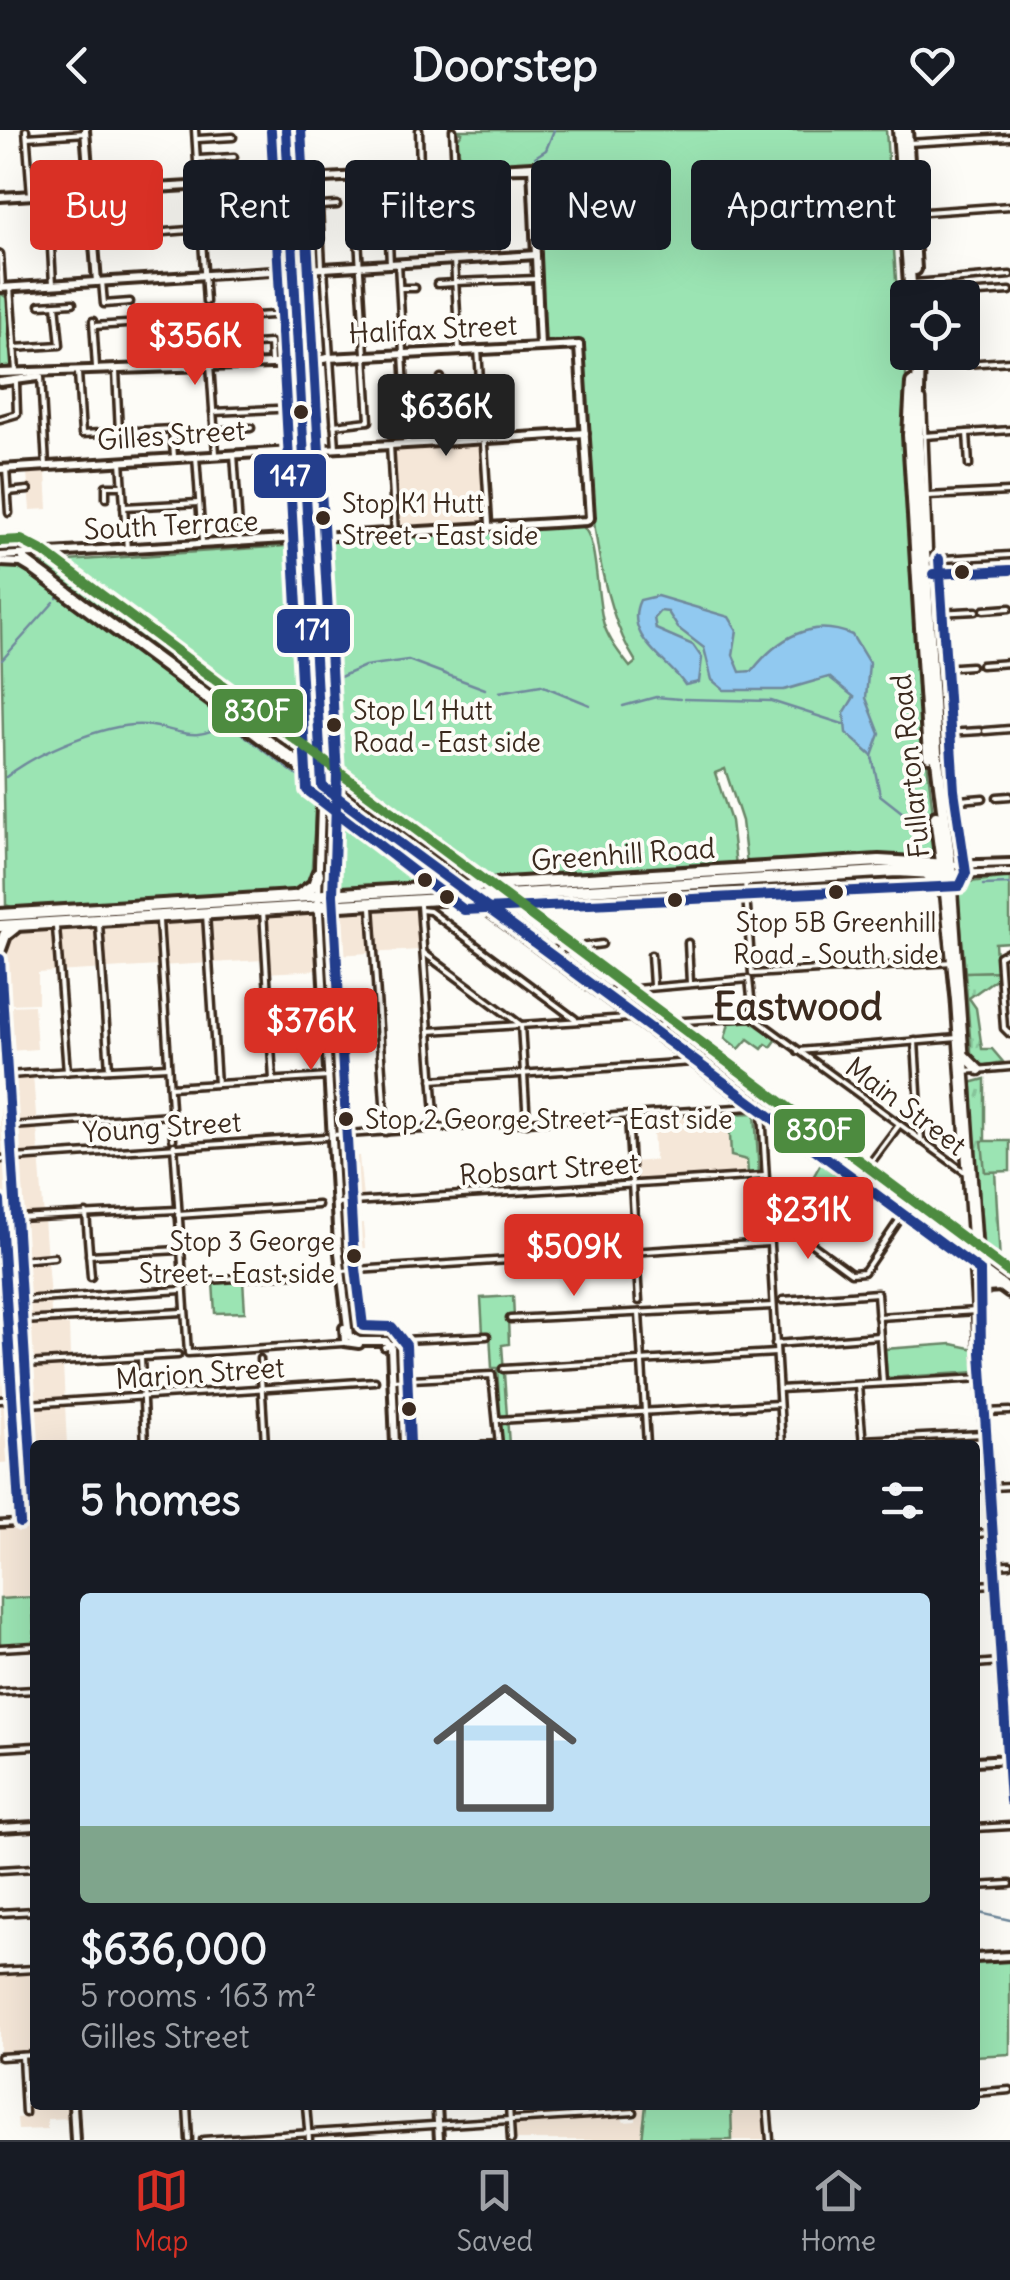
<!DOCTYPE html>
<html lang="en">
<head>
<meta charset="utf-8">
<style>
  body { margin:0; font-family:Delius,sans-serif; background:#20242c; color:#f1f3f6; height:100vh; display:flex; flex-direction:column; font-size:38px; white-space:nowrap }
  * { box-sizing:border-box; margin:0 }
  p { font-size:32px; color:#9ea1a6 }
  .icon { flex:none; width:55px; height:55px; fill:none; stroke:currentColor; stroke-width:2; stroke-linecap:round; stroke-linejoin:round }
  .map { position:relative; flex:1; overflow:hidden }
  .details { position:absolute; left:30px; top:1310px; width:950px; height:670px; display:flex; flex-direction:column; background:#171b24; border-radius:10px; box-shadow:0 10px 40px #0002 }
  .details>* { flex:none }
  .top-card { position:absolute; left:30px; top:30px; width:950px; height:90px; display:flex; gap:20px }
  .buttons { position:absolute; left:890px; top:150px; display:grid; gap:20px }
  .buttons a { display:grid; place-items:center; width:90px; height:90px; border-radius:10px; background:#171b24; box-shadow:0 10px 40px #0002; font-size:50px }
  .price { position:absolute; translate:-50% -85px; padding:0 22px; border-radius:10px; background:#d93025; color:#fff; font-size:32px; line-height:65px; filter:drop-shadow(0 2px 5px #0008) }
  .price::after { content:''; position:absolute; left:50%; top:60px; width:30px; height:22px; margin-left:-15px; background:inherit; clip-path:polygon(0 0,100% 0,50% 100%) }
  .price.on { background:#222; color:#fff }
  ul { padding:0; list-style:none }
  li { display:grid; align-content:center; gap:20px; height:530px; padding:0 50px }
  li span { display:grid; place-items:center; height:310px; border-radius:10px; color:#555 }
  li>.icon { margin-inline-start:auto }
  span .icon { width:180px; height:180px; fill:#fffc; stroke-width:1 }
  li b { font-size:42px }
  h2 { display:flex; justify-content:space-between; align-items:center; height:120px; padding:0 50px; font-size:42px }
  .pill { padding:0 35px; border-radius:10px; background:#171b24; box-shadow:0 10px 40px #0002; font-size:35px; line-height:90px }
  .pill.on { background:#d93025; color:#fff }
  header { display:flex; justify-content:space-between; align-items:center; height:130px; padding:0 50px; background:#171b24; font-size:45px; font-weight:700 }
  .menu { display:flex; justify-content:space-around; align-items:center; height:140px; border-top:2px solid #363941; background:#171b24; font-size:28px; color:#9ea1a6 }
  .menu a { display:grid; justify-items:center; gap:5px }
  .menu .on { color:#d93025 }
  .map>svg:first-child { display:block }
</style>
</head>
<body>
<header><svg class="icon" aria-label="back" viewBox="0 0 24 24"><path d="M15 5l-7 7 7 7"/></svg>Doorstep<svg class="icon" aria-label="heart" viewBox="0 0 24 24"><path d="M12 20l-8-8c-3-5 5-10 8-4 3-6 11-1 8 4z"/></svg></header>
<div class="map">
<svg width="1010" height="2010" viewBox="0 0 1010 2010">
  <defs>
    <pattern id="grass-tufts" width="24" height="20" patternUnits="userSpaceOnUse" patternTransform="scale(2.5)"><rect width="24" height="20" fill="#9be4b3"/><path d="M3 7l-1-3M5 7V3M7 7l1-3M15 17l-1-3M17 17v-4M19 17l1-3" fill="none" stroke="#86c49a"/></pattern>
  </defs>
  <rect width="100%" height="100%" fill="#fdfcf7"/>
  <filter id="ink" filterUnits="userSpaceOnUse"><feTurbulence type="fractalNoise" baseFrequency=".01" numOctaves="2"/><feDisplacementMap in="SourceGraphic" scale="20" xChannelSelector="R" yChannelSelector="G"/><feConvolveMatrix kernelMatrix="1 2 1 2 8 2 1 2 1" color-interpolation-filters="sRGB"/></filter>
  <g filter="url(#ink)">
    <g fill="#f5e7d8">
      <path d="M481 315 485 391 397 396 392 320Z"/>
      <path d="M46 342 48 379 30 380 27 343Z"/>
      <path d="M415 776 418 820 320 826V840L265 843 263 830 38 843V873L9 874 5 810 14 803Z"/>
      <path d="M34 875 37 919 9 921 6 876Z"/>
      <path d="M0 932 27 1331 0 1333 1 1271Z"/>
      <path d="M33 945 52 1194 69 1195 70 1226 63 1234 67 1315H35V1321L10 946Z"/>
      <path d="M756 981 760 1043 635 1052 634 1032 655 1030 652 988Z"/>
      <path d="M338 1000H346L348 1026H359L363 1068 351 1070 353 1093H363L365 1118 354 1120 357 1162H348L339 1076Z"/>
      <path d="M29 1396 33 1465 0 1469V1397Z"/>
      <path d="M35 1843V1921L0 1923V1845Z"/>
      <path d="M35 1929V1975H70L71 1988 47 1989V1999L18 2000 17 1988 29 1986 25 1930Z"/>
      <path d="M602 1975H765L767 2010H515L513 1992 621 1986 624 1992 636 1991V1976Z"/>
    </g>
    <g fill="url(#grass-tufts)" stroke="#6b8768" stroke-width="2.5">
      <path d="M997 841V848L969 868 976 878 982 919H992L1003 932 980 936 972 933 965 842Z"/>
      <path d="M985 949V1041H995L1000 1133 985 1134 970 953Z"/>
    </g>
    <g fill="#9be4b3" stroke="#6b8768" stroke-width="2.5">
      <path d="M456 0H886L900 210 906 212C905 380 916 550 937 717L930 726 747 735 742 691 725 639 715 643 731 691 736 736 465 750 330 645 315 415 319 410 582 396C598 407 596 470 604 495 609 510 620 524 630 537L636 532C585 452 588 306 583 211L543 210 537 32 461 35 457 10 462 3Z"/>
      <path d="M0 163 9 169 12 236 0 239Z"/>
      <path d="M300 415 315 628 312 631 38 433Z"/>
      <path d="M18 435 317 658 311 750 299 760 16 779 6 775 0 436Z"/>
      <path d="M336 672 436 744V753L329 760V677Z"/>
      <path d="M1010 747V812L995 813 997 841 965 842 958 764 962 753Z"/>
      <path d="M356 881H376L377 910 330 911V891L356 890Z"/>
      <path d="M752 891 777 909 771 917 766 914 762 919 748 909 739 919 725 908 729 893Z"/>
      <path d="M755 983 759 1043H748L747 1030 731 1026 729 984Z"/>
      <path d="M982 1011H1010V1041L985 1042Z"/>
      <path d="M821 1033 842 1049 824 1073 806 1060Z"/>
      <path d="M243 1150 245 1182 215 1183 213 1152Z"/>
      <path d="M513 1166 514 1187 508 1188 509 1214 502 1215 509 1315H502L497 1238H492L490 1203H483L481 1168Z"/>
      <path d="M952 1214 975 1219 977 1242 887 1248 885 1219Z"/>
      <path d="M32 1467 35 1513 0 1515V1469Z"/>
      <path d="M1010 1831V1924L975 1926V1833Z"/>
      <path d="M646 1975H731L732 2010H642Z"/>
    </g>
    <path fill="#91c9f0" stroke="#6f899c" stroke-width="2.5" d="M657 466 729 487 737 500 733 525 740 542 752 541C777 509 811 487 852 505L869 533 866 568 880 604 872 626 846 603 844 583 854 567 829 547 784 560H724L712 550 704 518 678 498 668 482 660 481 654 488 656 499 693 515 702 528 699 552 685 555C669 530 622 507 640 470Z"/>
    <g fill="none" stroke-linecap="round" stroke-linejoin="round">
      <g stroke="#6f899c" stroke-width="2.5">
        <path d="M535 27 546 20 554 0"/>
        <path d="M57 468 60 465"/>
        <path d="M2 530 54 472"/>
        <path d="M331 551 365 536 408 530 485 559"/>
        <path d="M499 562 541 555 590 575"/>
        <path d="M684 569 771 571 846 595"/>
        <path d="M623 576 656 567 680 569"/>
        <path d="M246 580 304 550"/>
        <path d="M872 626 880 665 926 701"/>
        <path d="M6 647C36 623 107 592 145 595 178 598 193 616 227 592L316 660"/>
        <path d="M983 755 1010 754"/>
        <path d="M130 1187 177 1185"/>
        <path d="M85 1189 123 1187"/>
        <path d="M0 1194 16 1193"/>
        <path d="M975 1782 1010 1790"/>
      </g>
      <g stroke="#3b2a1e" stroke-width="11">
        <g id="street">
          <path d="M26 0 31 65"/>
          <path d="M195 0 206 172"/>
          <path d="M419 0 420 41"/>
          <path d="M453 0 455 39"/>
          <path d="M27 7 86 3"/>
          <path d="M198 9 233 7"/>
          <path d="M908 13 1010 7"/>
          <path d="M199 29 234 27"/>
          <path d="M48 64 53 154"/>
          <path d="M319 76 322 137"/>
          <path d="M290 78 337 75"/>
          <path d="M912 83 1010 76"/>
          <path d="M388 89 390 134"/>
          <path d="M201 101 286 96"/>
          <path d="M92 108 201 99"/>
          <path d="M0 124 2 157"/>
          <path d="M454 130 459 220"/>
          <path d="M398 133 408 313"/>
          <path d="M324 138 336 318"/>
          <path d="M102 151 104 174 130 172"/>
          <path d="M455 152 537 149"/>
          <path d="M915 153 1010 145"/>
          <path d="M437 154 455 153"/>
          <path d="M10 157 16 242"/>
          <path d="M400 158H415"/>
          <path d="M916 167 1010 161"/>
          <path d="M40 175 73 173"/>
          <path d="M207 189 216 324"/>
          <path d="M93 191 96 237"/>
          <path d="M94 196 289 184"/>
          <path d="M255 214 270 213 271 232"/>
          <path d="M14 218 60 215 56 174"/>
          <path d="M478 219 489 394"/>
          <path d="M920 237 1010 231"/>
          <path d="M116 241 119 302"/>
          <path d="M78 243 82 304 172 299 174 327"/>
          <path d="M41 246 46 336"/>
          <path d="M441 248 445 311"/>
          <path d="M923 269 929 420"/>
          <path d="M213 282 298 278"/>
          <path d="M0 289 17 284 16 253"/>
          <path d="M334 295 369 291 357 91"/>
          <path d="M214 301 251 298"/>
          <path d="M967 303 969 335"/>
          <path d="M924 306 1010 300"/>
          <path d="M390 315 395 404"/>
          <path d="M234 324 240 413"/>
          <path d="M196 326 202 411"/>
          <path d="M121 331 127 420"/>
          <path d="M6 338 9 383"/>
          <path d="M8 362 28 360"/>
          <path d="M928 366 1008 362"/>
          <path d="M106 368V356H120"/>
          <path d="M124 377 199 373"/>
          <path d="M927 430 1010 425"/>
          <path d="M932 441 948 671 983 668"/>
          <path d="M984 480 1010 478"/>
          <path d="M937 483 976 481"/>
          <path d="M981 535 1010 533"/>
          <path d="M941 538 971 536"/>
          <path d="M985 601 1010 599"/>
          <path d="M945 603 980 601"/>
          <path d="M997 667 1010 666"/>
          <path d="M745 751 752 844 953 832"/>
          <path d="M420 775 436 999"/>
          <path d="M371 777 386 1002"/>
          <path d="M263 780 273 950"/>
          <path d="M421 780 430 781 575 889"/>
          <path d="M206 784 217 954"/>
          <path d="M159 791 173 1009"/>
          <path d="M99 794 109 939"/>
          <path d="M56 797 67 942"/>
          <path d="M688 813 690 853"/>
          <path d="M1010 820 999 826 1004 898 1010 904"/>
          <path d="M548 821 602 814"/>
          <path d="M424 823 521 895 527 993"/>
          <path d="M651 825 653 855"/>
          <path d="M602 862 749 849 753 886"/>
          <path d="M653 900 667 892 753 887 969 1045"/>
          <path d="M429 901 629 888"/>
          <path d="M915 911 921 1011"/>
          <path d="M798 921 958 908"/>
          <path d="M965 941 1010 937"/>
          <path d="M38 943 168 936"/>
          <path d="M10 945 35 943"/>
          <path d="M432 950 692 932"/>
          <path d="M170 957 329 947"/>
          <path d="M762 982 782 1315"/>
          <path d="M628 986 639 1171"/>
          <path d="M11 996 171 985"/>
          <path d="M332 1005 751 977"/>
          <path d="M174 1015 188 1223 343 1213"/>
          <path d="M0 1029 326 1007"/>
          <path d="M860 1047 899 995"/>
          <path d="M337 1073 764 1046"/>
          <path d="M767 1081 851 1143 864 1142 902 1086"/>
          <path d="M86 1083 91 1147"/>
          <path d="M178 1085 318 1075"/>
          <path d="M17 1088 177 1080"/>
          <path d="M89 1125 179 1120"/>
          <path d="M19 1130 54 1127"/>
          <path d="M341 1141 768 1113"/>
          <path d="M0 1149 20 1147"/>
          <path d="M182 1152 334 1141"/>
          <path d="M22 1170 182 1160"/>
          <path d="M783 1170 877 1163 883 1253"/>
          <path d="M639 1183 647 1315"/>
          <path d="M878 1187 977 1181"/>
          <path d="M510 1189 773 1176"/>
          <path d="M22 1191 182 1182"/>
          <path d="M775 1214 879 1206"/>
          <path d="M384 1217 403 1210 487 1206"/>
          <path d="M0 1219 24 1218"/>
          <path d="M141 1228 145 1315"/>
          <path d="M260 1229 265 1315"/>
          <path d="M25 1234 178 1225"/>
          <path d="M503 1239 776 1223"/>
          <path d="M391 1250 492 1245 499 1315"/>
          <path d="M858 1256 863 1315"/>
          <path d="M779 1259 982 1248"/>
          <path d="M0 1270 27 1268"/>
          <path d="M28 1274 375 1251"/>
          <path d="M985 1282 1010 1281"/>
          <path d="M498 1290 779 1274"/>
          <path d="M863 1310 983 1304"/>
          <path d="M482 1315 499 1314"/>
          <path d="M975 1358 1010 1356"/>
          <path d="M0 1394 35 1392"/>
          <path d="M975 1404 990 1403"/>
          <path d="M994 1435 1010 1434"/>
          <path d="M975 1455 996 1454"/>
          <path d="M0 1518 35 1516"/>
          <path d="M975 1534 1000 1532"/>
          <path d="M0 1562 35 1560"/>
          <path d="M0 1618 35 1616"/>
          <path d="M975 1698 1010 1696"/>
          <path d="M0 1740 35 1738"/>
          <path d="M975 1756 1010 1754"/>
          <path d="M0 1783 35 1781"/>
          <path d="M0 1841 35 1839"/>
          <path d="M22 1926 25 1983"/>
          <path d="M0 1927 35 1925"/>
          <path d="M975 1963 1010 1960"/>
          <path d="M187 1975 189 2010"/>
          <path d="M306 1975 309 2010"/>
          <path d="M509 1975 511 2010"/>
          <path d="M767 1975 770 2010"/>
          <path d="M203 2010 634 1982"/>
        </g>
      </g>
      <g stroke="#3b2a1e" stroke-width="14">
        <g id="secondary">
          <path d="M85 0 97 152"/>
          <path d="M278 0 309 465"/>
          <path d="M286 0 322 646 318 765 338 1115 349 1206 359 1211H386L391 1217 395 1315"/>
          <path d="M532 36 540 216"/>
          <path d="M456 39 528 38"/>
          <path d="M0 67 532 36"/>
          <path d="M294 133 307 139 536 125"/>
          <path d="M0 158 288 140"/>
          <path d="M328 228 579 215"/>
          <path d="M0 243 300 233 329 228"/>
          <path d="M0 252 38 247"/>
          <path d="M0 339 585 303"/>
          <path d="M0 426 587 391 590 388 579 216"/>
          <path d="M23 428 467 756"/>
          <path d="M0 432 21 433 31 439 457 755"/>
          <path d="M950 735 1010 733"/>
          <path d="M951 744 1010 742"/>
          <path d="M0 829 35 1392"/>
          <path d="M344 1198 345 1212 359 1214"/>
          <path d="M975 1631 1009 1629"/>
          <path d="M0 1698 35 1696"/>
          <path d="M975 1828 1010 1826"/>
          <path d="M73 1975 75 2010"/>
          <path d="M437 1975 439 2010"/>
        </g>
      </g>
      <g stroke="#3b2a1e" stroke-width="15">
        <g id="primary">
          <path d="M943 744 956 870 1010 1671"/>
          <path d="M951 744 981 1179"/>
          <path d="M966 927 979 940"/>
        </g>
      </g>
      <g stroke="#3b2a1e" stroke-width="18">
        <g id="highway">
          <path d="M899 0 911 168"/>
          <path d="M906 0 915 139"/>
          <path d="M912 253 909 305 929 626"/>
          <path d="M936 687 943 740"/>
          <path d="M927 743 946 763"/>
          <path d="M298 766 314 755 318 744"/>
          <path d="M472 767 1010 1162"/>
          <path d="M0 785 879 731 950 735"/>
          <path d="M0 796 897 741 951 744 936 622 917 305 919 222"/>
          <path d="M0 819 5 805 15 797"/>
          <path d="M953 1121H967L972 1115"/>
          <path d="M981 1163 986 1156 1001 1155"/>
        </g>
      </g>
      <use href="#street" stroke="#fdfcf7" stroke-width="4"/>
      <use href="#secondary" stroke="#fdfcf7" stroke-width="6"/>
      <use href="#primary" stroke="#fdfcf7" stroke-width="8"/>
      <use href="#highway" stroke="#fdfcf7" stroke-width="10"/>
      <g stroke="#fdfcf7" stroke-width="18">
        <path id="bus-1" d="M286 0 322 656 980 1141 981 1223 1010 1671"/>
      </g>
      <g stroke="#fdfcf7" stroke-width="18">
        <g id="bus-2">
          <path d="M271 1 307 660 464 780 960 756 966 743 954 660 939 429"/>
          <path d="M933 444 1010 440"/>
        </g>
      </g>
      <g stroke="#fdfcf7" stroke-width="18">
        <path id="bus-3" d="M0 411 21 410 44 422 1010 1143"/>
      </g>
      <g stroke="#fdfcf7" stroke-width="18">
        <path id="bus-4" d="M301 0 337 645 333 765 353 1114 363 1196 392 1197 406 1215 410 1314"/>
      </g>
      <g stroke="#fdfcf7" stroke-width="18">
        <path id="bus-5" d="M0 829 35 1392"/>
      </g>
      <g stroke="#fdfcf7" stroke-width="18">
        <path id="bus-6" d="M0 1071 20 1393"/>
      </g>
      <use href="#bus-1" stroke="#243e8c" stroke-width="10"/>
      <use href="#bus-2" stroke="#243e8c" stroke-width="10"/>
      <use href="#bus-3" stroke="#4d8b3f" stroke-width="10"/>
      <use href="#bus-4" stroke="#243e8c" stroke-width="10"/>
      <use href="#bus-5" stroke="#243e8c" stroke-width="10"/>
      <use href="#bus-6" stroke="#243e8c" stroke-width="10"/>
    </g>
  </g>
  <g fill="#3b2a1e" stroke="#fdfcf7" stroke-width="4">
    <circle cx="301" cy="282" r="9"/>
    <circle cx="323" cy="388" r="9"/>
    <circle cx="962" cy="442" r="9"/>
    <circle cx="334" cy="595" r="9"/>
    <circle cx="425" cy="750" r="9"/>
    <circle cx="836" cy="762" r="9"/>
    <circle cx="447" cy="767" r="9"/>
    <circle cx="675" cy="770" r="9"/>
    <circle cx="346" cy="989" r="9"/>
    <circle cx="354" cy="1126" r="9"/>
    <circle cx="409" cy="1279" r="9"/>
  </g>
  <g text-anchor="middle" stroke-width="8" stroke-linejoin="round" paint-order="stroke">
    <g font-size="26" fill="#3b2a1e" stroke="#fdfcf7" text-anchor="start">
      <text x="342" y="383">Stop K1 Hutt<tspan x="342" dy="32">Street - East side</tspan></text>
      <text x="353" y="590">Stop L1 Hutt<tspan x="353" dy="32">Road - East side</tspan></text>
      <text x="836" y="802" text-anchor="middle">Stop 5B Greenhill<tspan x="836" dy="32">Road - South side</tspan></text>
      <text x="365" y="999">Stop 2 George Street - East side</text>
      <text x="335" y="1121" text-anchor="end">Stop 3 George<tspan x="335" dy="32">Street - East side</tspan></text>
    </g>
    <g font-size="28" fill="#3b2a1e" stroke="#fdfcf7">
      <text transform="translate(433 199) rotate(-3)" y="10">Halifax Street</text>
      <text transform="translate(171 305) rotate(-4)" y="10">Gilles Street</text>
      <text transform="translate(171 395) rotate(-3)" y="10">South Terrace</text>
      <text transform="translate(910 636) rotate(-96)" y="10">Fullarton Road</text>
      <text transform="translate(623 724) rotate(-4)" y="10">Greenhill Road</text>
      <text transform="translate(906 976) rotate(37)" y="10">Main Street</text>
      <text transform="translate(162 997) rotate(-4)" y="10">Young Street</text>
      <text transform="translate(549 1039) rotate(-4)" y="10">Robsart Street</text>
      <text transform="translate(200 1243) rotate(-4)" y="10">Marion Street</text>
    </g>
    <g font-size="38" font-weight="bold" fill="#3b2a1e" stroke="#fdfcf7">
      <text x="798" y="890">Eastwood</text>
    </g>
  </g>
  <g stroke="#fdfcf7" stroke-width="4">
    <rect x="252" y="322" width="76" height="48" rx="10" fill="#243e8c"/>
    <rect x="275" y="477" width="77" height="48" rx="10" fill="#243e8c"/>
    <rect x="210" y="557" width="95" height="48" rx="10" fill="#4d8b3f"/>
    <rect x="772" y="977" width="95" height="48" rx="10" fill="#4d8b3f"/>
  </g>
  <g font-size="28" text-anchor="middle" font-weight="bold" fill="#fff">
    <text x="290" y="356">147</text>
    <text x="313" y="510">171</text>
    <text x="257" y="591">830F</text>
    <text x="819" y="1010">830F</text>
  </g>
</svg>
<div class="buttons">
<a><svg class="icon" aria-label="locate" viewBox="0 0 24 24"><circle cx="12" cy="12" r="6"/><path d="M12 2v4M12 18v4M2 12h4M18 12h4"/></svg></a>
</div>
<b class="price" style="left:195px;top:258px">$356K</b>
<b class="price on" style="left:446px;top:329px">$636K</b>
<b class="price" style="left:311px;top:943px">$376K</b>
<b class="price" style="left:808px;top:1132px">$231K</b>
<b class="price" style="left:574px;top:1169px">$509K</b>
<div class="top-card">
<a class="pill on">Buy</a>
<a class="pill">Rent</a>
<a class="pill">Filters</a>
<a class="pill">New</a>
<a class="pill">Apartment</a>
</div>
<section class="details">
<h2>5 homes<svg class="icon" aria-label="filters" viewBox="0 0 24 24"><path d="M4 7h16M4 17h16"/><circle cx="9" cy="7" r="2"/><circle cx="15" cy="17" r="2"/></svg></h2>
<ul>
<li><span style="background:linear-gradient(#bfe0f5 75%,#7fa58c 0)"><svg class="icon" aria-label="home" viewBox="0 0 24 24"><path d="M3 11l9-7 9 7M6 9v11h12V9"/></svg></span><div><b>$636,000</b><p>5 rooms · 163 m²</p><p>Gilles Street</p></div></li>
</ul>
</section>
</div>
<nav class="menu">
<a class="on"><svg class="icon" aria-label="map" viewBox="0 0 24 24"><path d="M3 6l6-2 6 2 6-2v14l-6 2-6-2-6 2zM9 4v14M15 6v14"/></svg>Map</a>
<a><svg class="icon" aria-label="saved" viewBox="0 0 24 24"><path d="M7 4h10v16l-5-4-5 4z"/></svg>Saved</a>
<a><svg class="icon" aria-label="home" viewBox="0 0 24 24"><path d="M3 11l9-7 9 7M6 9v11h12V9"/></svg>Home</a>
</nav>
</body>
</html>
